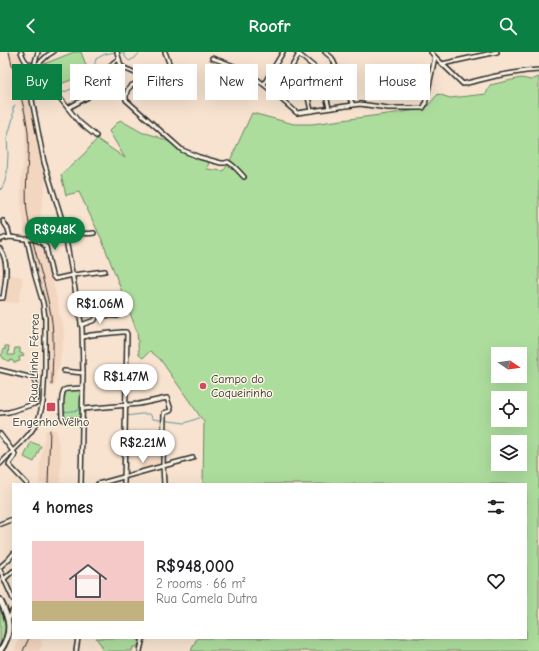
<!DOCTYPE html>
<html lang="en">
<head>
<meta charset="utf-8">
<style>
  body { margin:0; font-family:"Comic Neue",sans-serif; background:#f6f6f6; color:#202124; height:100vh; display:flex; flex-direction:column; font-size:15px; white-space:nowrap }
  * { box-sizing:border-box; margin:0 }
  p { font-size:13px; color:#757577 }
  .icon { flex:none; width:22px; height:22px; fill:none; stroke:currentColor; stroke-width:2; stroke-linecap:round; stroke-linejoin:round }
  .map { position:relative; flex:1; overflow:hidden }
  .sheet { position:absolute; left:12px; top:431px; width:515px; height:156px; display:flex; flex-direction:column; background:#fff; border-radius:0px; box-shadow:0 4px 16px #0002 }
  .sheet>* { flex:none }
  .guide { position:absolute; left:12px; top:12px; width:515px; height:36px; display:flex; gap:8px }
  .needle { width:26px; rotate:103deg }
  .tools { position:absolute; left:491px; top:295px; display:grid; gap:8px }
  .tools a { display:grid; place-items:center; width:36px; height:36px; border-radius:0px; background:#fff; box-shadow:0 4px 16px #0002; font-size:20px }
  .price { position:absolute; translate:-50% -34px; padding:0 9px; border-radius:14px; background:#fff; color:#222; font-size:13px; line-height:26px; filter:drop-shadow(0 1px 2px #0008) }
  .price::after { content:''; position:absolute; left:50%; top:24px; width:12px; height:9px; margin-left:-6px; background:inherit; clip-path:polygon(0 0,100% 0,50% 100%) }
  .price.selected { background:#0b8043; color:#fff }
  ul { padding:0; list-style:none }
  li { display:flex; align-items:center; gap:12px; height:100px; padding:0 20px }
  li span { display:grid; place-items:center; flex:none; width:112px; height:80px; border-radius:0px; color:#555 }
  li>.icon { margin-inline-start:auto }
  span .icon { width:48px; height:48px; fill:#fffc; stroke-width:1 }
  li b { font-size:17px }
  h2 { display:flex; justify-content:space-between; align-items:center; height:48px; padding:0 20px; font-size:17px }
  .tag { padding:0 14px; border-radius:0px; background:#fff; box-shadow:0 4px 16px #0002; font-size:14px; line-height:36px }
  .tag.selected { background:#0b8043; color:#fff }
  header { display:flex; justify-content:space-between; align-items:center; height:52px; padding:0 20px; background:#0b8043; color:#fff; font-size:18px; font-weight:700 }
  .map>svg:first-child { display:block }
</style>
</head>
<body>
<header><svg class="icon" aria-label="back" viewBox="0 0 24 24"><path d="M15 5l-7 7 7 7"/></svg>Roofr<svg class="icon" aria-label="search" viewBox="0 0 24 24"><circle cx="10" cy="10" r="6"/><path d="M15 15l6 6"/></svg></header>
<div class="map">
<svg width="539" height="599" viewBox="0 0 539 599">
  <rect width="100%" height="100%" fill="#f7e3cf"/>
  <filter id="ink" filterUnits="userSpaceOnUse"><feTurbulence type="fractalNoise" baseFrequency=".025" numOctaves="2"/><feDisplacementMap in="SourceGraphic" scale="8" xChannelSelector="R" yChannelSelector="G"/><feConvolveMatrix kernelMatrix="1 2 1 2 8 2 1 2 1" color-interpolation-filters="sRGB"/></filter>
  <g filter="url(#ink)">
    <g fill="#f3d6c0">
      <path d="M8 0H19L23 15 35 17V18L23 21 29 44 40 100 46 128 41 158 39 175V180L28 182 25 180 21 150V129L25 95V73L22 56Z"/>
      <path d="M41 192 44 195 46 199 59 257V262L63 271 64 285 59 316 56 320 55 333H49L50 323 47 318 48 291 47 264 31 195Z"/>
      <path d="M9 222 22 225V236L18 251 4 250 5 239Z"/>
      <path d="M46 378H56L61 402 60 432H39L40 411Z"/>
      <path d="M161 405 162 412 142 417 140 408Z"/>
      <path d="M19 586H41L42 594 39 599H15Z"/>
    </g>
    <g fill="#addd9d" stroke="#6c8464" fill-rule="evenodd">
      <path d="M74 0H81L89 21 53 35 44 12Z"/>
      <path d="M539 25V599H191L197 586H526V432H203L204 370 160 307 150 299 143 306 139 303 137 280 129 258 102 188 79 140 66 143 61 123 84 102 97 87 125 106 109 79 120 68 143 81C153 80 197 104 209 110L207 117 223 119 228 113 252 61 294 72H312L425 57 438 42 450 46 486 42 490 33 521 26 531 28ZM498 302H520V324H498ZM498 346H520V368H498ZM498 390H520V412H498Z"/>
      <path d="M5 294H9L8 303H14V300L15 296H20V301L23 302 24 304 19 305 20 309 16 310V311L13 310 12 308 8 309 3 306 1 303 3 301V297L5 298Z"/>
      <path d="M66 338H81V368L63 366 64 339Z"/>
      <path d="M31 390 41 394 34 410 24 405Z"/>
      <path d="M0 554C7 570 12 580 0 596Z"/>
      <path d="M96 586H135V587L138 589 139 586H141L140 590 137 595H133L132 599H101L102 594Z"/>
    </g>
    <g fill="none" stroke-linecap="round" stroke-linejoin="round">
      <g stroke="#65939e" stroke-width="1">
        <path d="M121 0H123L126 6 129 9 135 6 140 0"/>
        <path d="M59 42C68 39 87 31 92 22 94 18 95 11 96 7L105 2 115 0"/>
        <path d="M43 48 49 45 56 43"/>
        <path d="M0 138 2 136 5 129 7 121 8 102 7 87 13 66V56L15 53"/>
        <path d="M64 360 80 358"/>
        <path d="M123 364H126L141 362H150L153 367 185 371 199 366"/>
      </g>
      <g stroke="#2b2b2b" stroke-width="6">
        <g id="street">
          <path d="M21 0C24 8 26 13 36 14L48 3 53 0"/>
          <path d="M38 0 35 10 42 38 40 42 32 46V48L44 110 63 171 82 276 83 321 81 432"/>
          <path d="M117 0 121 14C131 21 140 20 149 30 152 33 155 36 156 41L153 42C148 37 136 27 129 36 127 38 126 43 126 46V48L182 98 199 105 221 111H225L228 110C235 114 238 119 244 125"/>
          <path d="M165 0 175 27"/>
          <path d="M296 0 318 18 324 35 329 56"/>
          <path d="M325 0 332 6 353 53"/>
          <path d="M431 0 435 5 463 32 496 24 526 19 539 18"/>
          <path d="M212 6C224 10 236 14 247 20 265 32 281 47 297 61L360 52 388 56H423L425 53 435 5"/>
          <path d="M442 12 497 0"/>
          <path d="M290 18C293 20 296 22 298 24 305 34 309 47 311 59"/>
          <path d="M39 20 79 70 96 84"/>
          <path d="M264 32 283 0"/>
          <path d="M276 42 290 18 299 2"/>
          <path d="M68 56 88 45 109 15 114 10 119 7"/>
          <path d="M3 169 8 177 10 185"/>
          <path d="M32 187C38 188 42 190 46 195L52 223 55 227 73 223 105 219"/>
          <path d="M0 188C10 182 20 188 31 187 42 186 54 180 65 180 76 180 82 183 94 181"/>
          <path d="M0 197C10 211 5 231 3 246H0"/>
          <path d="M81 273 95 268 97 263 117 264"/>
          <path d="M83 285 91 283 122 280H126L127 282 124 432"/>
          <path d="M0 318 33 326C37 332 38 344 36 351L34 352 9 360 0 361"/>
          <path d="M64 319 83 321"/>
          <path d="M83 357 139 352 167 346 171 358 170 359 164 361 163 414 164 432"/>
          <path d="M83 368H64L62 365C62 357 60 345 64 338L67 337 83 336"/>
          <path d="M0 382 15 402C15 407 9 409 9 413L27 432"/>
          <path d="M0 412 20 392 30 381 38 369 43 351 45 316V266L43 251 35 224 27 187"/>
          <path d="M98 432 163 414 193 406"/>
          <path d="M0 472 13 467"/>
          <path d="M0 515 9 507 13 502"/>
          <path d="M0 518 4 527"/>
          <path d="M13 519 4 527 13 547"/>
          <path d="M8 569 13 558"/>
          <path d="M76 599 78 586"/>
          <path d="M140 599 143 586"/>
        </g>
      </g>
      <g stroke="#2b2b2b" stroke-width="8">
        <path id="primary" d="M0 548C10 568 13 580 0 599"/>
      </g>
      <use href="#street" stroke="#fcf5e5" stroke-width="3"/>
      <use href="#primary" stroke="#fcf5e5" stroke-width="4.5"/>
      <g stroke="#2b2b2b" stroke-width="1">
        <path d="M9 0C15 27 25 53 28 80 30 106 24 133 27 159 32 195 45 228 51 263 55 286 52 310 52 333"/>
        <path d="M48 432 50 378"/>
        <path d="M23 599 29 586"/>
      </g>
    </g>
  </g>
  <g fill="#d1495b" stroke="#fcf5e5" stroke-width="1.5">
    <circle cx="203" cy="334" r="4"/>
    <rect x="46" y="350" width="10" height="10" rx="2"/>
  </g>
  <g text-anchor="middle" stroke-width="3" stroke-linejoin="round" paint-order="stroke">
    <g font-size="12" fill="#2b2b2b" stroke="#fcf5e5">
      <text transform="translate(34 306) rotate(-89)" y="4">Rua Linha Férrea</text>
    </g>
    <g font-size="12" fill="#2b2b2b" stroke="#fcf5e5" text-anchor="start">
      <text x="211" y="331">Campo do<tspan x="211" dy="14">Coqueirinho</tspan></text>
      <text x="51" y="374" text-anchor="middle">Engenho Velho</text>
    </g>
  </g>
</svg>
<div class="tools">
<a><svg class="needle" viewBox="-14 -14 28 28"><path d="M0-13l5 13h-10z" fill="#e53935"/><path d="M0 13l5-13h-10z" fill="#757577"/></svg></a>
<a><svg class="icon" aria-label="locate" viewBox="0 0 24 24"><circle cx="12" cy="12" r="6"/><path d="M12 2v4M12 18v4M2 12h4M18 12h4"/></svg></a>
<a><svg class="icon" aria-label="layers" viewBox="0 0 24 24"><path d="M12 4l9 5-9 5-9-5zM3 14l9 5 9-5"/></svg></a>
</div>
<b class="price selected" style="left:55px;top:199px">R$948K</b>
<b class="price" style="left:100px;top:273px">R$1.06M</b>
<b class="price" style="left:126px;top:346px">R$1.47M</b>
<b class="price" style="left:143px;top:412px">R$2.21M</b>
<div class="guide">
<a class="tag selected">Buy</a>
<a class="tag">Rent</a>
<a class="tag">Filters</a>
<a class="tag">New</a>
<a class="tag">Apartment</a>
<a class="tag">House</a>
</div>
<section class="sheet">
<h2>4 homes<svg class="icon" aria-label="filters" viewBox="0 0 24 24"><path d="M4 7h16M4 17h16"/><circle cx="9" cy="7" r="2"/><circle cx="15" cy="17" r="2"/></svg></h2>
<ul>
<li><span style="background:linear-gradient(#f6c9c9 75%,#c2b280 0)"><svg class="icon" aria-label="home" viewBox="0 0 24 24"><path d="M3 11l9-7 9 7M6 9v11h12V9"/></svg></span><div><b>R$948,000</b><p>2 rooms · 66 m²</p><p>Rua Camela Dutra</p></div><svg class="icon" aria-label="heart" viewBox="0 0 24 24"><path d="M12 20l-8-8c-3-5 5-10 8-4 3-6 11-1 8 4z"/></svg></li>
</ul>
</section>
</div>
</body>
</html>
